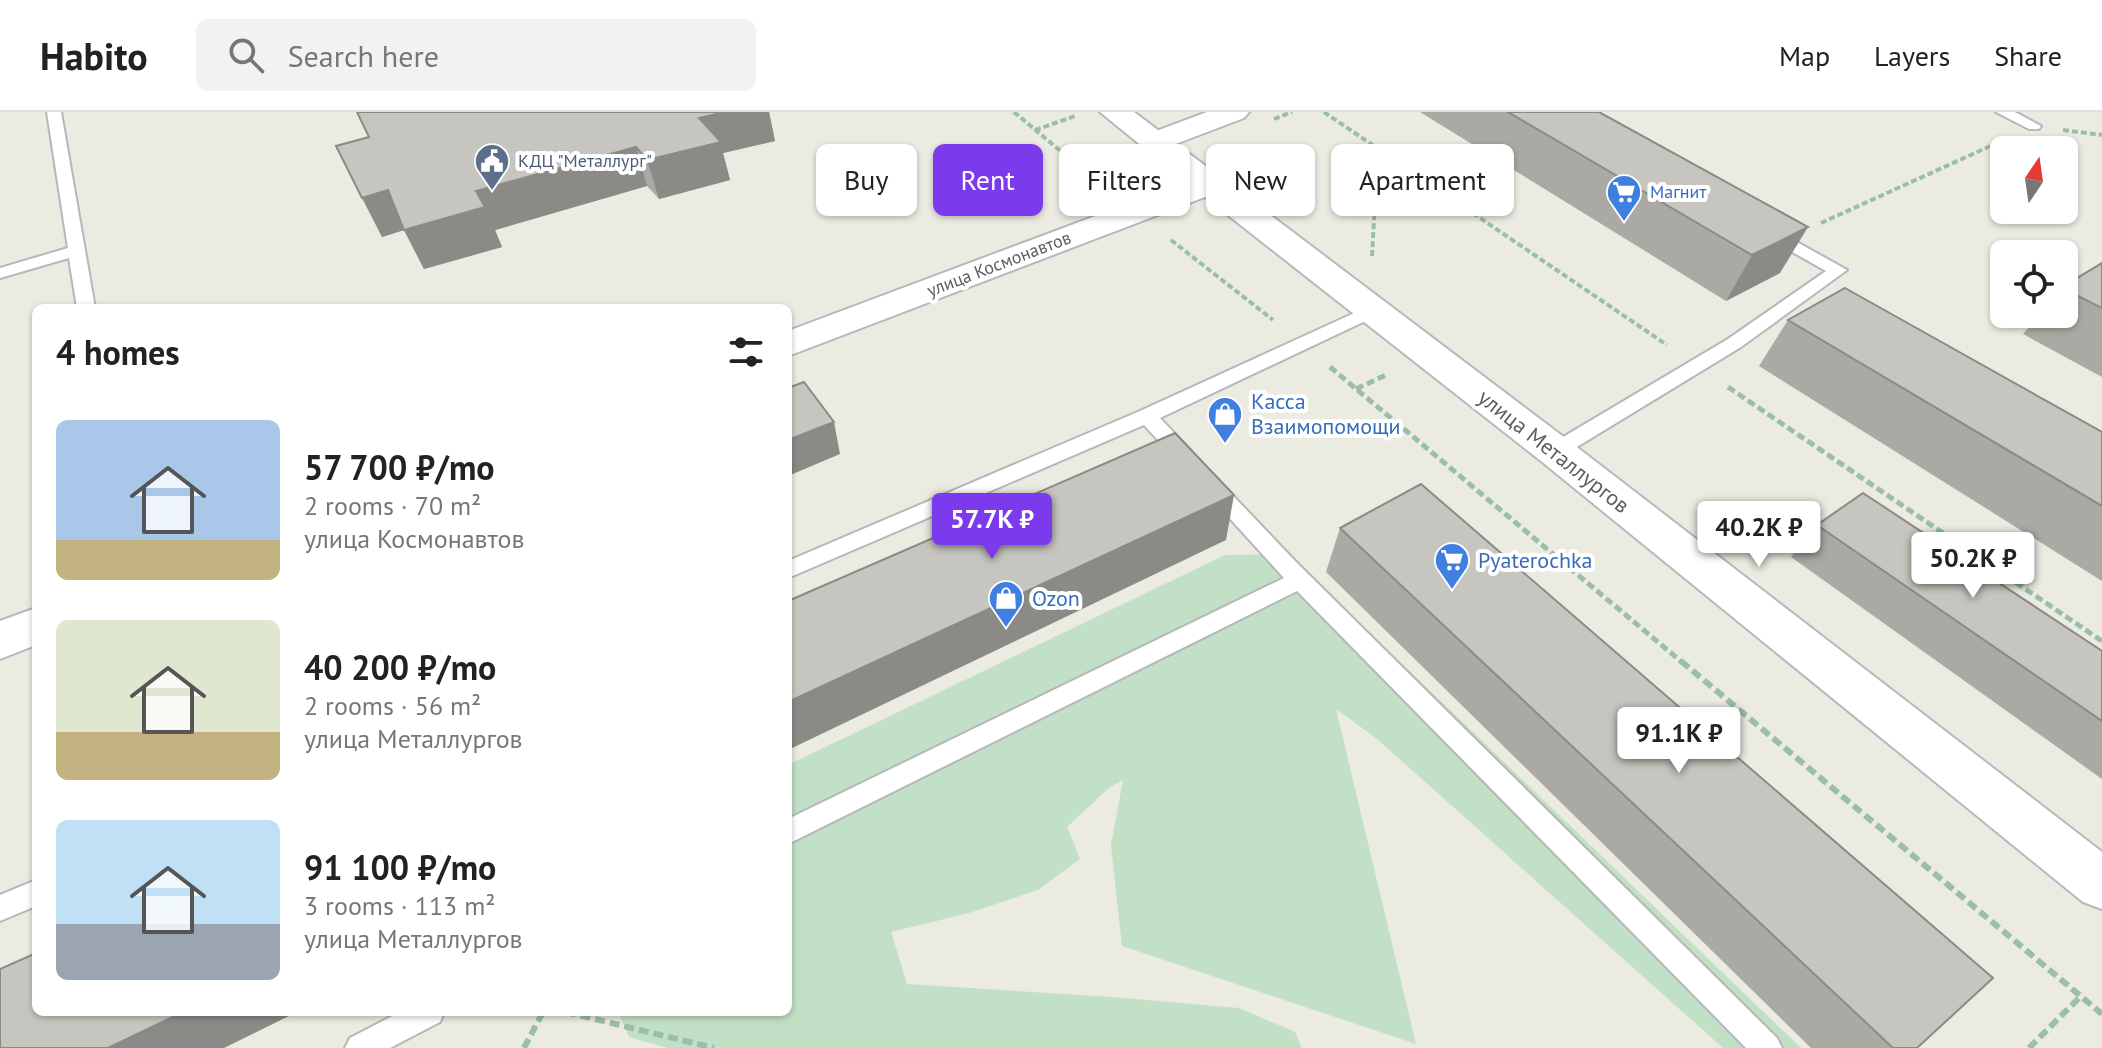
<!DOCTYPE html>
<html lang="en">
<head>
<meta charset="utf-8">
<style>
  body { margin:0; font-family:"PT Sans",sans-serif; background:#f2f2f2; color:#222; height:100vh; display:flex; flex-direction:column; font-size:30px; white-space:nowrap }
  * { box-sizing:border-box; margin:0 }
  p { font-size:26px; color:#767676 }
  .icon { flex:none; width:44px; height:44px; fill:none; stroke:currentColor; stroke-width:2; stroke-linecap:round; stroke-linejoin:round }
  .map { position:relative; flex:1; overflow:hidden }
  .side { position:absolute; left:32px; top:192px; width:760px; height:712px; display:flex; flex-direction:column; background:#fff; border-radius:12px; box-shadow:0 2px 6px #0004 }
  .side>* { flex:none }
  .banner { position:absolute; left:816px; top:32px; width:760px; height:72px; display:flex; gap:16px }
  .needle { width:52px; rotate:13deg }
  .fabs { position:absolute; left:1990px; top:24px; display:grid; gap:16px }
  .fabs a { display:grid; place-items:center; width:88px; height:88px; border-radius:12px; background:#fff; box-shadow:0 2px 6px #0004; font-size:40px }
  .price { position:absolute; translate:-50% -68px; padding:0 18px; border-radius:8px; background:#fff; color:#222; font-size:26px; line-height:52px; filter:drop-shadow(0 2px 4px #0008) }
  .price::after { content:''; position:absolute; left:50%; top:48px; width:24px; height:18px; margin-left:-12px; background:inherit; clip-path:polygon(0 0,100% 0,50% 100%) }
  .price.selected { background:#7c3aed; color:#fff }
  ul { padding:0; list-style:none }
  li { display:flex; align-items:center; gap:24px; height:200px; padding:0 24px }
  li span { display:grid; place-items:center; flex:none; width:224px; height:160px; border-radius:12px; color:#555 }
  li>.icon { margin-inline-start:auto }
  span .icon { width:96px; height:96px; fill:#fffc; stroke-width:1 }
  li b { font-size:34px }
  h2 { display:flex; justify-content:space-between; align-items:center; height:96px; padding:0 24px; font-size:34px }
  .pill { padding:0 28px; border-radius:12px; background:#fff; box-shadow:0 2px 6px #0004; font-size:28px; line-height:72px }
  .pill.selected { background:#7c3aed; color:#fff }
  header { display:flex; align-items:center; gap:48px; box-sizing:border-box; height:112px; padding:0 40px; background:#fff; border-bottom:2px solid #e0e0e0 }
  header strong { font-size:38px }
  nav { display:flex; gap:44px; margin-inline-start:auto; font-size:28px }
  .search { width:560px; height:72px; background:#f2f2f2; display:flex; align-items:center; gap:20px; box-sizing:border-box; padding:0 28px; border-radius:12px; color:#767676; font-size:30px }
  .map>svg:first-child { display:block }
</style>
</head>
<body>
<header>
<strong>Habito</strong>
<div class="search"><svg class="icon" aria-label="search" viewBox="0 0 24 24"><circle cx="10" cy="10" r="6"/><path d="M15 15l6 6"/></svg>Search here</div>
<nav><a>Map</a><a>Layers</a><a>Share</a></nav>
</header>
<div class="map">
<svg width="2102" height="936" viewBox="0 0 2102 936">
  <rect width="100%" height="100%" fill="#ebebe2"/>
  <path fill="#c1e0c5" d="M1281 442 1313 466 1801 936H1723L1376 626 1336 597 1416 932 1122 834 1111 733 1123 668 1110 675 1067 715 1080 747 1038 778 969 801 891 820 907 872 1111 885 1239 896 1295 920 1302 936H668L629 925 618 900H788V653L1225 443Z"/>
  <g fill="none" stroke-linecap="round" stroke-linejoin="round">
    <g stroke="#b5b7bb" stroke-width="4">
      <g id="service">
        <path d="M47 0H61L95 196H77L69 146 0 166V156L68 136Z"/>
        <path d="M1996 0H2015L2041 14 2039 17H2029Z"/>
        <path d="M1770 115 1847 158 1741 235 1562 344H1548L1545 339 1548 334 1728 227 1826 159 1764 124 1762 120Z"/>
        <path d="M1372 193 1381 199 1378 203 1160 306 1192 340 1195 345 1192 350H1178L1144 313 788 466V449L1140 299Z"/>
        <path d="M1211 366 1218 368 1297 451 1777 926 1782 936H1746L1297 479 788 732V707L1284 466 1204 378 1201 373 1204 368Z"/>
        <path d="M36 768V794L0 809V783Z"/>
        <path d="M400 900H444L440 910 390 936H345L350 926Z"/>
      </g>
    </g>
    <g stroke="#b5b7bb" stroke-width="4">
      <path id="minor" d="M1207 0H1249L1244 6 1165 36 1154 39 1143 36 1139 30 1143 24Z"/>
    </g>
    <g stroke="#b6b8bd" stroke-width="4">
      <g id="secondary">
        <path d="M1100 0H1134L1569 329 2102 740V797L2083 790 1541 349 1205 85 788 244V219L1186 70Z"/>
        <path d="M36 496V533L0 547V509Z"/>
      </g>
    </g>
    <g stroke="#9abea8" stroke-width="4" stroke-dasharray="6 3" stroke-linecap="butt">
      <path d="M1014 0 1100 72"/>
      <path d="M1324 0 1667 233"/>
      <path d="M1274 7 1292 0"/>
      <path d="M1035 18 1075 4"/>
      <path d="M2063 18 2102 23"/>
      <path d="M1821 111 1997 31"/>
      <path d="M1171 128 1273 208"/>
      <path d="M1372 144 1378 37"/>
    </g>
    <g stroke="#9abea8" stroke-width="5" stroke-dasharray="8 4" stroke-linecap="butt">
      <path d="M1330 255 1683 551"/>
      <path d="M1728 275 2102 529"/>
      <path d="M1356 277 1388 262"/>
    </g>
    <g stroke="#9abea8" stroke-width="6" stroke-dasharray="10 5" stroke-linecap="butt">
      <path d="M1681 549 2102 902"/>
      <path d="M566 900 714 936"/>
      <path d="M524 936 543 900"/>
      <path d="M2029 936 2081 884"/>
    </g>
    <use href="#service" fill="#fff" fill-rule="evenodd"/>
    <use href="#minor" fill="#fff" fill-rule="evenodd"/>
    <use href="#secondary" fill="#fff" fill-rule="evenodd"/>
  </g>
  <g fill="#aba9a4">
    <path d="M357 0H769L775 29 723 41 730 68 659 87 647 74 495 118 502 135 424 157 404 118 382 125 369 25Z"/>
    <path d="M1420 0H1599L1780 161 1726 189Z"/>
    <path d="M2102 151V265L2023 222 2040 202H2064V174Z"/>
    <path d="M1788 208 2102 320V469L1759 254Z"/>
    <path d="M1817 413 2102 539V667L1791 445Z"/>
    <path d="M1340 416 1917 936H1811L1326 460Z"/>
  </g>
  <g fill="#8b8a86">
    <path d="M725 0H769L775 29 723 41 730 68 659 87 647 48 699 6Z"/>
    <path d="M636 35 647 74 495 118 502 135 424 157 404 118 382 125 362 86 388 78 476 79Z"/>
    <path d="M1808 115 1780 161 1726 189 1752 143Z"/>
    <path d="M834 310 840 342 788 364V328Z"/>
    <path d="M1234 383 1226 428 788 638V590Z"/>
    <path d="M183 900H297L224 936H108Z"/>
  </g>
  <g fill="#c7c5bf" stroke="#8b8a86" stroke-width="2">
    <path d="M357 0H725L699 6 721 30 647 48 636 35 476 79 485 95 404 118 388 78 362 86 336 34 369 25Z"/>
    <path d="M1508 0H1599L1808 115 1752 143Z"/>
    <path d="M2102 151V196L2064 177V174Z"/>
    <path d="M1845 176 2102 320V394L1788 208Z"/>
    <path d="M804 270 834 310 788 328V276Z"/>
    <path d="M1175 321 1234 383 788 590V489Z"/>
    <path d="M1421 372 1993 866 1917 936H1893L1340 416Z"/>
    <path d="M1863 381 2102 539V609L1817 413Z"/>
    <path d="M36 841V900H183L108 936H0V857Z"/>
  </g>
  <defs>
    <g id="civic-pin" transform="scale(1.8)"><path d="M0 17L-7.5 6A9.5 9.5 0 1 1 7.5 6Z" fill="#5c6f8a" stroke="#fff"/><path d="M-.6-6.5H3V-4.5H.6V-3L4-1V1h2V6H-6V1h2V-1L-.6-3ZM-1.2 2.5V6h2.4V2.5Z" fill="#fff"/></g>
    <g id="supermarket-pin" transform="scale(1.8)"><path d="M0 17L-7.5 6A9.5 9.5 0 1 1 7.5 6Z" fill="#3f7fe0" stroke="#fff"/><path d="M-6-5.5h2.5l.6 2H6L4.5 2H-2.5L-4.4-4H-6ZM-1.5 3.2a1.3 1.3 0 1 0 .1 0ZM3 3.2a1.3 1.3 0 1 0 .1 0Z" fill="#fff"/></g>
    <g id="shop-pin" transform="scale(1.8)"><path d="M0 17L-7.5 6A9.5 9.5 0 1 1 7.5 6Z" fill="#3f7fe0" stroke="#fff"/><path d="M-5-2.5h2.3a2.7 3.5 0 0 1 5.4 0H5L5.5 6h-11ZM-1.5-2.5h3a1.5 2.3 0 0 0-3 0Z" fill="#fff"/></g>
  </defs>
  <g fill-rule="evenodd">
    <use href="#civic-pin" x="492" y="49"/>
    <use href="#supermarket-pin" x="1624" y="80"/>
    <use href="#shop-pin" x="1225" y="302"/>
    <use href="#supermarket-pin" x="1452" y="448"/>
    <use href="#shop-pin" x="1006" y="486"/>
  </g>
  <g text-anchor="middle" stroke-width="8" stroke-linejoin="round" paint-order="stroke">
    <g font-size="18" fill="#4e5e75" stroke="#fff" text-anchor="start">
      <text x="518" y="55">КДЦ "Металлург"</text>
    </g>
    <g font-size="18" fill="#366cbe" stroke="#fff" text-anchor="start">
      <text x="1650" y="86">Магнит</text>
    </g>
    <g font-size="18" fill="#5b5d61" stroke="#fff">
      <text transform="translate(999 152) rotate(-21)" y="6">улица Космонавтов</text>
    </g>
    <g font-size="22" fill="#366cbe" stroke="#fff" text-anchor="start">
      <text x="1251" y="297">Касса<tspan x="1251" dy="25">Взаимопомощи</tspan></text>
      <text x="1478" y="456">Pyaterochka</text>
      <text x="1032" y="494">Ozon</text>
    </g>
    <g font-size="22" fill="#5b5d61" stroke="#fff">
      <text transform="translate(1554 339) rotate(38)" y="8">улица Металлургов</text>
    </g>
  </g>
</svg>
<div class="fabs">
<a><svg class="needle" viewBox="-14 -14 28 28"><path d="M0-13l5 13h-10z" fill="#e53935"/><path d="M0 13l5-13h-10z" fill="#767676"/></svg></a>
<a><svg class="icon" aria-label="locate" viewBox="0 0 24 24"><circle cx="12" cy="12" r="6"/><path d="M12 2v4M12 18v4M2 12h4M18 12h4"/></svg></a>
</div>
<b class="price selected" style="left:992px;top:449px">57.7K ₽</b>
<b class="price" style="left:1759px;top:457px">40.2K ₽</b>
<b class="price" style="left:1973px;top:488px">50.2K ₽</b>
<b class="price" style="left:1679px;top:663px">91.1K ₽</b>
<div class="banner">
<a class="pill">Buy</a>
<a class="pill selected">Rent</a>
<a class="pill">Filters</a>
<a class="pill">New</a>
<a class="pill">Apartment</a>
</div>
<section class="side">
<h2>4 homes<svg class="icon" aria-label="filters" viewBox="0 0 24 24"><path d="M4 7h16M4 17h16"/><circle cx="9" cy="7" r="2"/><circle cx="15" cy="17" r="2"/></svg></h2>
<ul>
<li><span style="background:linear-gradient(#a9c7e8 75%,#c2b280 0)"><svg class="icon" aria-label="home" viewBox="0 0 24 24"><path d="M3 11l9-7 9 7M6 9v11h12V9"/></svg></span><div><b>57 700 ₽/mo</b><p>2 rooms · 70 m²</p><p>улица Космонавтов</p></div></li>
<li><span style="background:linear-gradient(#dfe7d0 70%,#c2b280 0)"><svg class="icon" aria-label="home" viewBox="0 0 24 24"><path d="M3 11l9-7 9 7M6 9v11h12V9"/></svg></span><div><b>40 200 ₽/mo</b><p>2 rooms · 56 m²</p><p>улица Металлургов</p></div></li>
<li><span style="background:linear-gradient(#bfe0f5 65%,#9aa5b1 0)"><svg class="icon" aria-label="home" viewBox="0 0 24 24"><path d="M3 11l9-7 9 7M6 9v11h12V9"/></svg></span><div><b>91 100 ₽/mo</b><p>3 rooms · 113 m²</p><p>улица Металлургов</p></div></li>
</ul>
</section>
</div>
</body>
</html>
